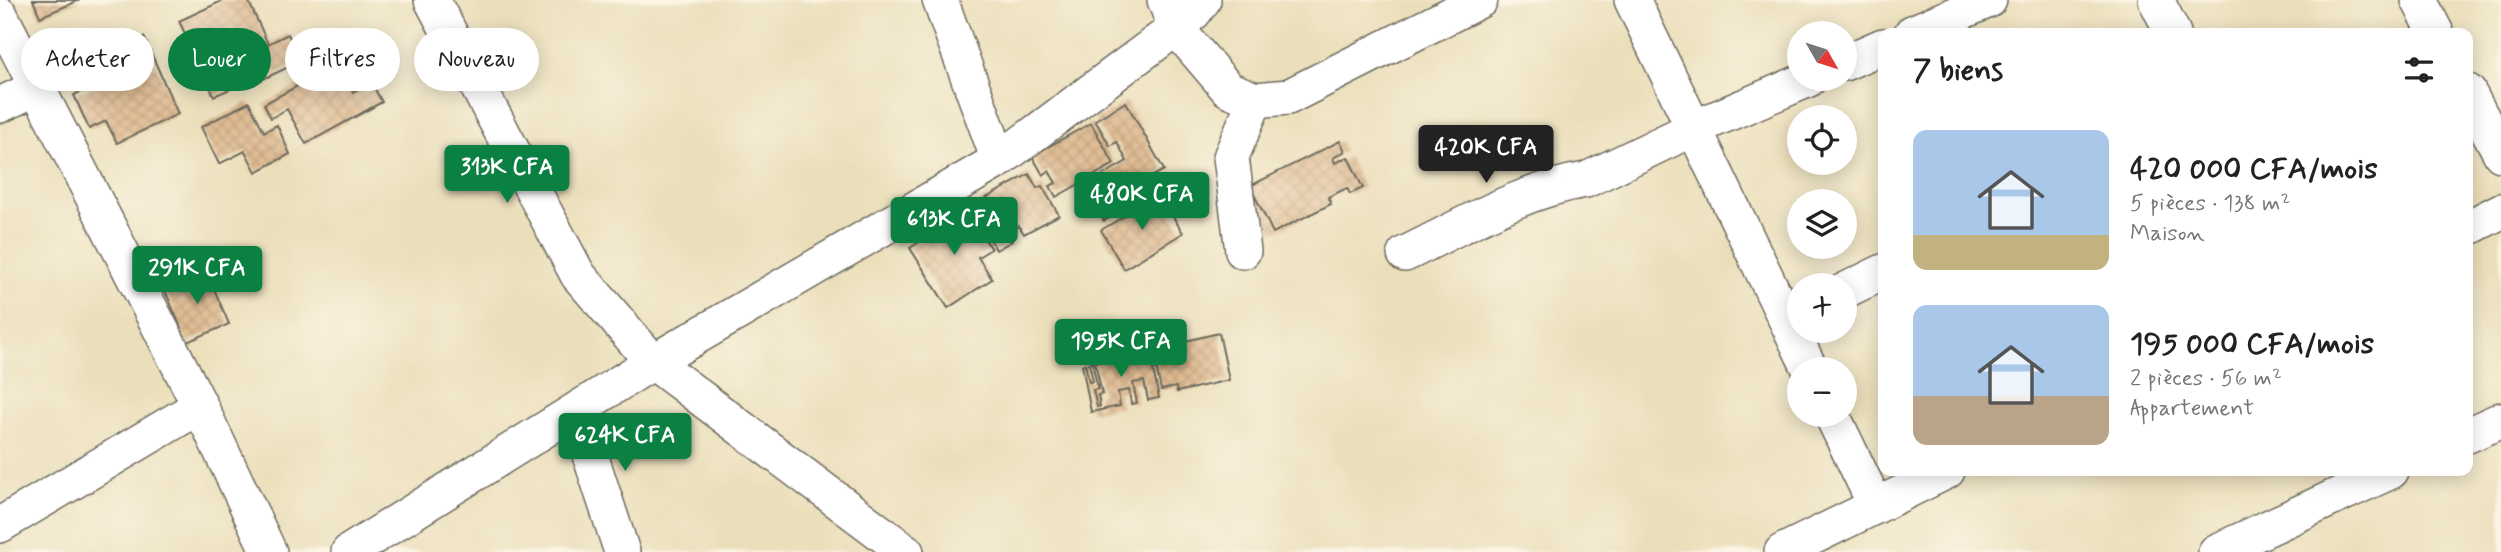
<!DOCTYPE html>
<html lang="fr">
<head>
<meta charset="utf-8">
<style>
  body { margin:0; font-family:Mynerve,sans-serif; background:#f2f2f2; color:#222; height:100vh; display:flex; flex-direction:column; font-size:26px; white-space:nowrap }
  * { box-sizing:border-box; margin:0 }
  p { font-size:23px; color:#767676 }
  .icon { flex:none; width:38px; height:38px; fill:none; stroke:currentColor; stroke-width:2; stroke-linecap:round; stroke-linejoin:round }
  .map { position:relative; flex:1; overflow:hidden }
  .details { position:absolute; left:1878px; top:28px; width:595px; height:448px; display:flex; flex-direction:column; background:#fff; border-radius:14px; box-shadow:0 4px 18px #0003 }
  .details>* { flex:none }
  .guide { position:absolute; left:21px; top:28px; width:665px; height:63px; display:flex; gap:14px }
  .needle { width:46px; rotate:129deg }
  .buttons { position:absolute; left:1787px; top:21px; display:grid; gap:14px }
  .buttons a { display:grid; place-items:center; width:70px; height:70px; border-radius:50%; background:#fff; box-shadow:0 4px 18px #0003; font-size:35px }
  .price { position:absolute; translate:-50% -60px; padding:0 16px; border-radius:7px; background:#0b8043; color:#fff; font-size:23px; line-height:46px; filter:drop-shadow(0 2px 4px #0008) }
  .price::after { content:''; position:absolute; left:50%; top:42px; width:21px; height:16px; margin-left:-10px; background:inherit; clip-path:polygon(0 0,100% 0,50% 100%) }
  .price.on { background:#222; color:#fff }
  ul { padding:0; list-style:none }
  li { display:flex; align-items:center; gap:21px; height:175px; padding:0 35px }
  li span { display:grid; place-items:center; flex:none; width:196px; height:140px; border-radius:14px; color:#555 }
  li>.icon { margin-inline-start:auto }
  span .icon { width:84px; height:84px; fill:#fffc; stroke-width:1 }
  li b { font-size:30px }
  h2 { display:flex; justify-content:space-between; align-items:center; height:84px; padding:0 35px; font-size:30px }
  .chip { padding:0 24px; border-radius:32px; background:#fff; box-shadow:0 4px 18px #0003; font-size:24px; line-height:63px }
  .chip.on { background:#0b8043; color:#fff }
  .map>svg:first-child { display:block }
</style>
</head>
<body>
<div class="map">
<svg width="2501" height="552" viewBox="0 0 2501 552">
  <defs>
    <pattern id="building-cross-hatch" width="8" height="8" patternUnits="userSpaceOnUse" patternTransform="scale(1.75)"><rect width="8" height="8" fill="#e0bc93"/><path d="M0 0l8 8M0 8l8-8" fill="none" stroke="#c0a27f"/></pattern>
  </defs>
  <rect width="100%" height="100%" fill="#fcf5e5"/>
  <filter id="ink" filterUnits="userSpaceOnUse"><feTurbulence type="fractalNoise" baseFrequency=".0143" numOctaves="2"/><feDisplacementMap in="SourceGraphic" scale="14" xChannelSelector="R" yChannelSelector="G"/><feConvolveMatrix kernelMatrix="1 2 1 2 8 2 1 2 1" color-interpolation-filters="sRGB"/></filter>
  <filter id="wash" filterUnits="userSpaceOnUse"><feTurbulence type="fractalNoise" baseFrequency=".00686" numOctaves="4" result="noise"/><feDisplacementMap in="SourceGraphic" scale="28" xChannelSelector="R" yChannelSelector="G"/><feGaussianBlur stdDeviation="1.57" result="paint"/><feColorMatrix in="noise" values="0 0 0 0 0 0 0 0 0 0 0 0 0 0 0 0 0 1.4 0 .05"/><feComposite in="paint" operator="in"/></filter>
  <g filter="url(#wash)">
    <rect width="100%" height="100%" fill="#ebdfbb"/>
    <g id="blocks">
      <g fill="url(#building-cross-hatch)">
        <path d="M33 0H80L40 17Z"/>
        <path d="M224 0H248L268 44 288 34 301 61 249 86 230 44 218 49 235 87 214 96 179 21Z"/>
        <path d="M144 37 178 114 117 143 106 121 89 129 74 95 115 75 106 55Z"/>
        <path d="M338 64 353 92 371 82 382 102 306 144 287 109 271 118 264 104Z"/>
        <path d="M249 102 264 132 277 125 290 154 256 172 245 151 219 164 201 127Z"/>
        <path d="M1126 102 1164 170 1120 194 1128 208 1104 221 1084 186 1127 161 1117 142 1110 146 1095 120Z"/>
        <path d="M1091 123 1114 164 1056 197 1050 186 1056 183 1049 171 1043 175 1032 156Z"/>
        <path d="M1340 141 1345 151 1333 158 1335 163 1348 157 1363 188 1350 194 1347 188 1328 197 1331 204 1273 233 1250 186Z"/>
        <path d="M1029 174 1037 188 1042 186 1059 215 1024 234 1019 226 1007 233 1012 241 996 250 972 206Z"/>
        <path d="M1160 195 1183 233 1124 269 1101 230Z"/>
        <path d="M963 204 991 249 978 257 992 279 948 308 910 248 942 228 937 220Z"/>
        <path d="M206 270 229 324 187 342 164 288Z"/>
        <path d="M1219 333 1229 380 1177 392 1176 387 1161 390 1152 349Z"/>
        <path d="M1149 350 1159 398 1148 400 1144 381 1133 383 1137 403 1131 404 1129 390 1118 392 1120 406 1091 412 1082 365 1085 364 1089 382 1093 381 1089 363 1092 362 1098 389 1093 390 1097 407 1100 406 1098 395 1102 394 1095 362Z"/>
      </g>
    </g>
  </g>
  <g filter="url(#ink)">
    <use href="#blocks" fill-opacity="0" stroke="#6e6a5d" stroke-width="2"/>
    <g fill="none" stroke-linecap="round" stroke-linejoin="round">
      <g stroke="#6e6a5d" stroke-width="38">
        <g id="minor">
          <path d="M432 0 578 275 653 362 906 552"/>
          <path d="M940 0 999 160"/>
          <path d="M1165 0 1176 28 1228 89 1255 100 1288 97 1480 0"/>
          <path d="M1632 0 1810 369"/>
          <path d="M2156 0 2173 33"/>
          <path d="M2419 0 2436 33"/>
          <path d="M0 15 200 406 269 552"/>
          <path d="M1912 33 1989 0"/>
          <path d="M1844 63 1883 46"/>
          <path d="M2468 92 2501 154"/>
          <path d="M0 105 36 88"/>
          <path d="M2468 228 2501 211"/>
          <path d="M1243 251 1231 157 1255 100"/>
          <path d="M1405 254C1463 226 1522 190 1586 180L1694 128 1809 79"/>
          <path d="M1844 291 1883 272"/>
          <path d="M576 412 622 552"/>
          <path d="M1832 415 1876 506"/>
          <path d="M2468 435 2501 420"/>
          <path d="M0 525 200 406"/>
          <path d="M349 552 653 362 999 160 1176 28 1193 13 1203 0"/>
          <path d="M1782 552 1947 471"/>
          <path d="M2216 552 2391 471"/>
        </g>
      </g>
      <use href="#minor" stroke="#fff" stroke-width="35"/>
    </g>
  </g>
</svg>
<div class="buttons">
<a><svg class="needle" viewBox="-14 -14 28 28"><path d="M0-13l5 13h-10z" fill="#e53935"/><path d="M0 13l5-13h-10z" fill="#767676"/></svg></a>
<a><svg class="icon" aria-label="locate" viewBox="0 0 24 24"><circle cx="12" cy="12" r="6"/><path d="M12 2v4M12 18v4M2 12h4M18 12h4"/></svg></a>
<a><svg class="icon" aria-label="layers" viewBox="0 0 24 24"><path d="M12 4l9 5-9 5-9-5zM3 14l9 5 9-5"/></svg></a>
<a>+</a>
<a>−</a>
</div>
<b class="price on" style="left:1486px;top:185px">420K CFA</b>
<b class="price" style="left:507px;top:205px">313K CFA</b>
<b class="price" style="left:1142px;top:232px">480K CFA</b>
<b class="price" style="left:954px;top:257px">613K CFA</b>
<b class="price" style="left:197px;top:306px">291K CFA</b>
<b class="price" style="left:1121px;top:379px">195K CFA</b>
<b class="price" style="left:625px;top:473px">624K CFA</b>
<div class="guide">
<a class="chip">Acheter</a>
<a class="chip on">Louer</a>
<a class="chip">Filtres</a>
<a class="chip">Nouveau</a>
</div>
<section class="details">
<h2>7 biens<svg class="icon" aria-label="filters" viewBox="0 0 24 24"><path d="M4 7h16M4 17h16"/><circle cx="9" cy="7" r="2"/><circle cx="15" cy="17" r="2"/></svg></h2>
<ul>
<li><span style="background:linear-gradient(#a9c7e8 75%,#c2b280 0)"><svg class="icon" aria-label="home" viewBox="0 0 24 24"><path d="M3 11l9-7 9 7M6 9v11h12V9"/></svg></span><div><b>420 000 CFA/mois</b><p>5 pièces · 138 m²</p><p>Maison</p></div></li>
<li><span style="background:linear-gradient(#a9c7e8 65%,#b9a48a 0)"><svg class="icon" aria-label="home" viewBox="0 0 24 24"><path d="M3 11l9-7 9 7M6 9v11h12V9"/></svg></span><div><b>195 000 CFA/mois</b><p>2 pièces · 56 m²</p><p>Appartement</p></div></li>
</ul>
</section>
</div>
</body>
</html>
